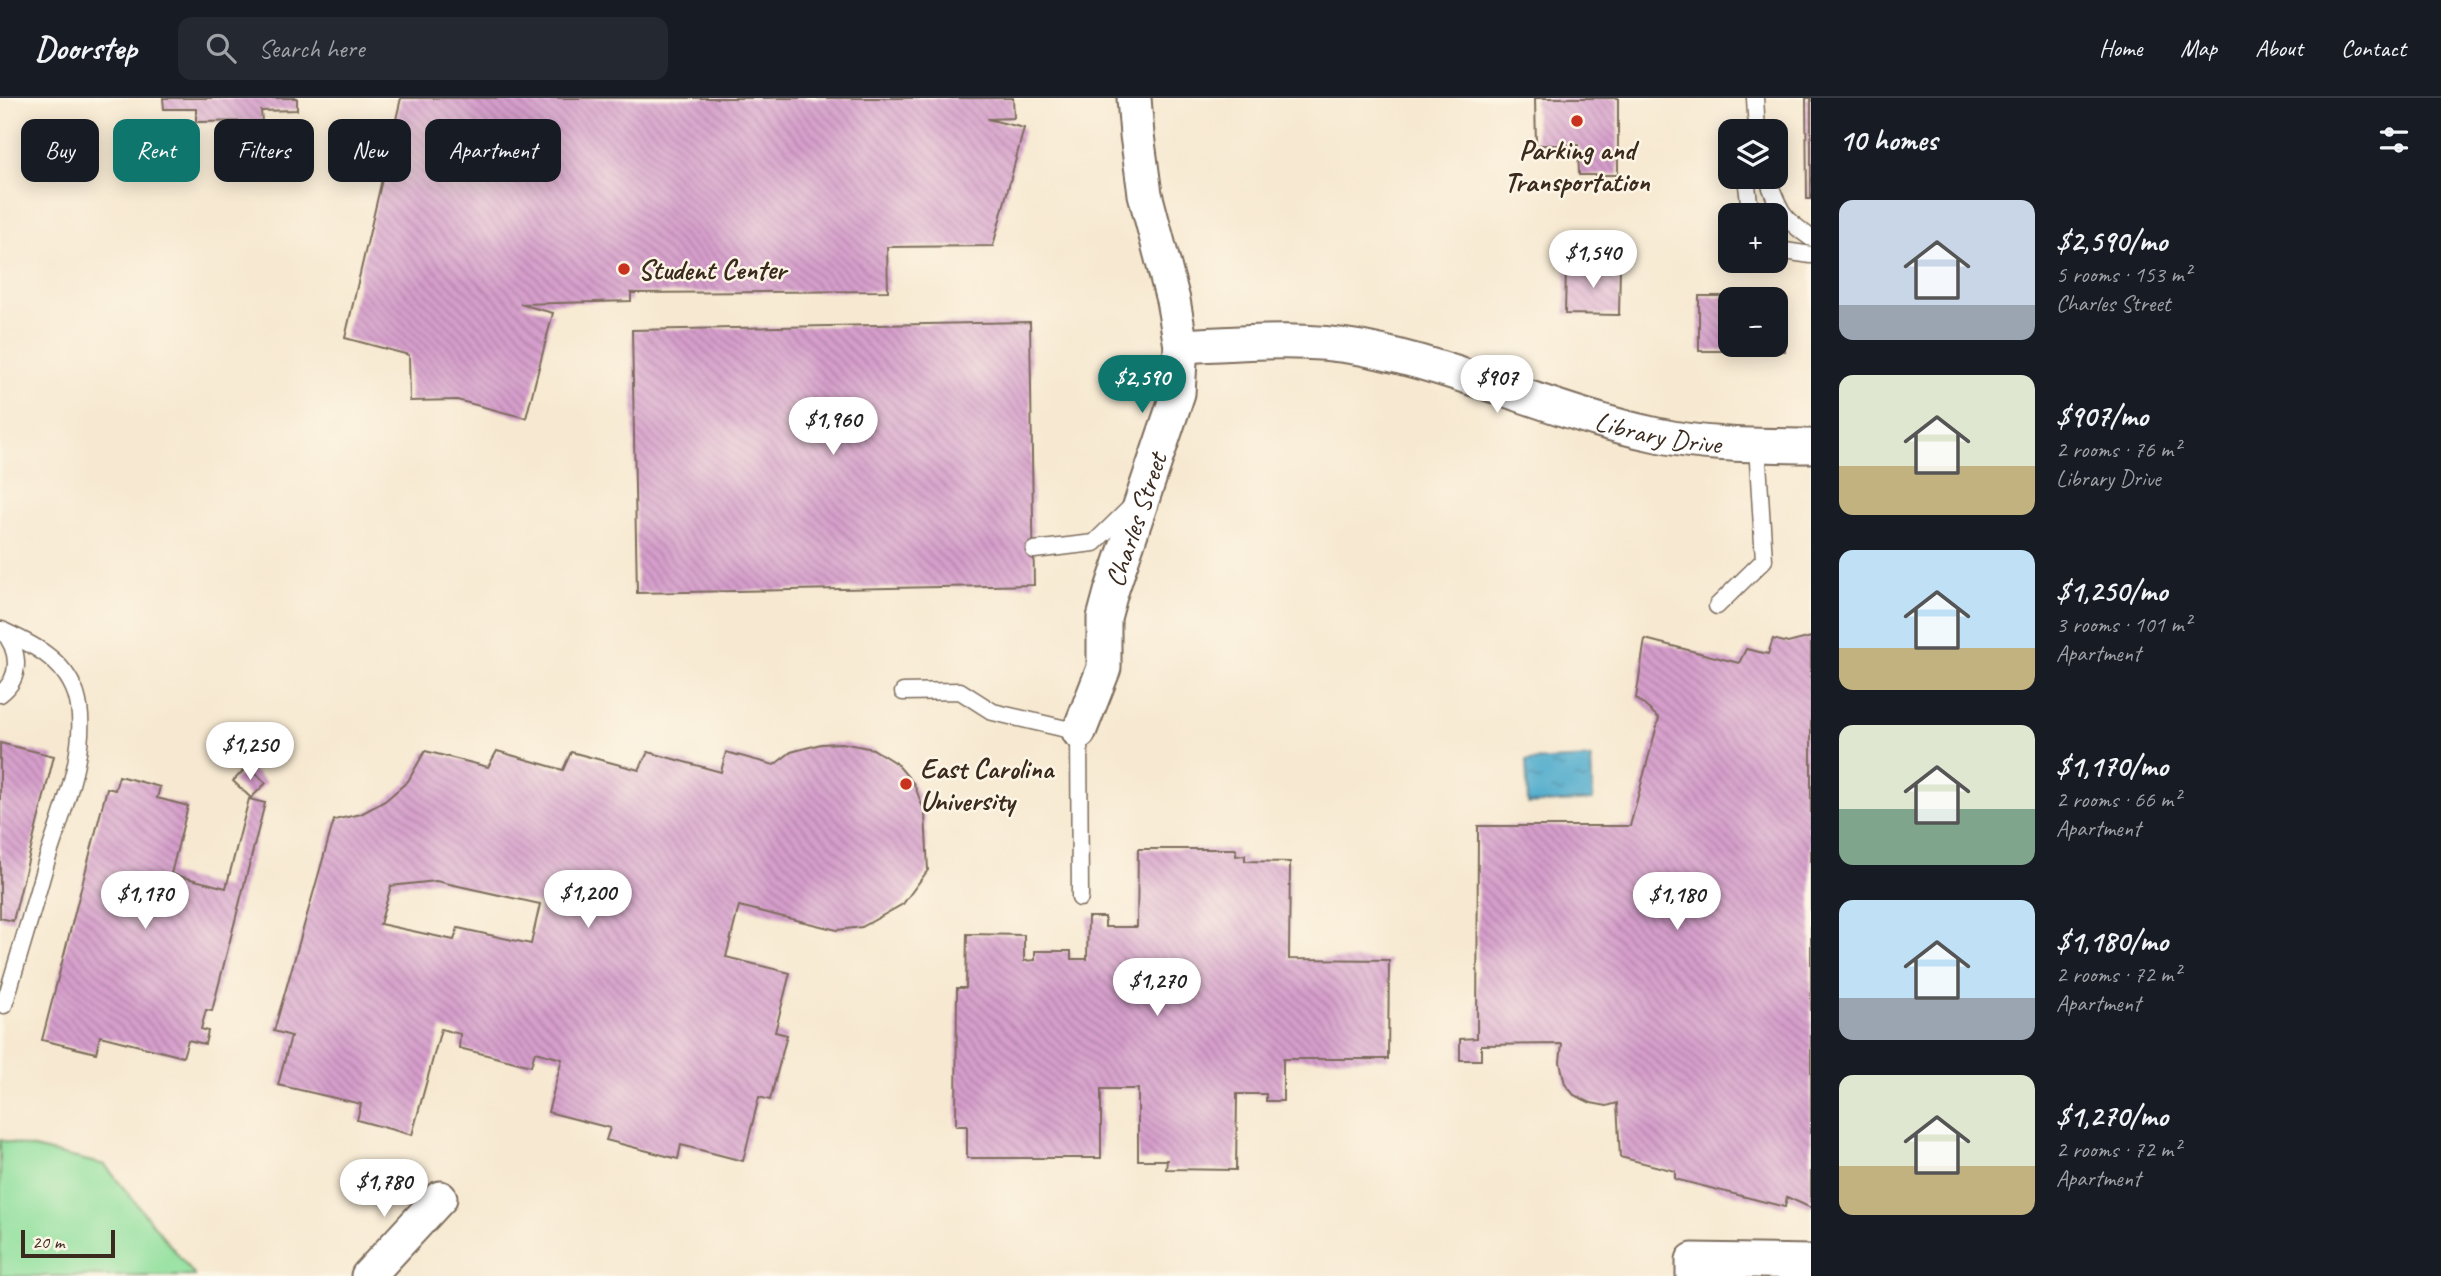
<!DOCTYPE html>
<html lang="en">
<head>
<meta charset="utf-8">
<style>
  body { margin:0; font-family:Caveat,sans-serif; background:#242831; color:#f1f3f6; height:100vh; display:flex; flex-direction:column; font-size:26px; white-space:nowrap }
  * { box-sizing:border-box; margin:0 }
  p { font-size:23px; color:#9ea1a6 }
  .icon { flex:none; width:38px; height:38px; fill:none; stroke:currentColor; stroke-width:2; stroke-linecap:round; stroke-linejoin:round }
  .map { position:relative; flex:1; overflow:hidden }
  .details { display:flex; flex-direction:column; background:#171b24; width:630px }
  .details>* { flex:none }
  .top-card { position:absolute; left:21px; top:21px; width:665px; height:63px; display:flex; gap:14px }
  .tools { position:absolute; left:1718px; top:21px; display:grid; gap:14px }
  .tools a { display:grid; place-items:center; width:70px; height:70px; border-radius:14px; background:#171b24; box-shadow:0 4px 18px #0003; font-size:35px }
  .scale { position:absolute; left:21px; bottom:18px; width:94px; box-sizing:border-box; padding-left:7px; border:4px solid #3b2a1e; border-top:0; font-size:19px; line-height:24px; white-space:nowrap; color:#3b2a1e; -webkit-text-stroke:5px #fcf5e5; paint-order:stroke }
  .price { position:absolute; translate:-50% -60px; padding:0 16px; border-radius:24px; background:#fff; color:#222; font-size:23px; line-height:46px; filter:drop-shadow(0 2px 4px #0008) }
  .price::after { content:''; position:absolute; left:50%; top:42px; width:21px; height:16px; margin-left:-10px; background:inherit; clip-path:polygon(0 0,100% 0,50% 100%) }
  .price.current { background:#0f766e; color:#fff }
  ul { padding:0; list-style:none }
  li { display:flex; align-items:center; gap:21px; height:175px; padding:0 28px }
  li span { display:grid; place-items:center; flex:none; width:196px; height:140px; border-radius:14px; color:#555 }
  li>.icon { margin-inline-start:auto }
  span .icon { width:84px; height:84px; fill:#fffc; stroke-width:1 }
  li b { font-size:30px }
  h2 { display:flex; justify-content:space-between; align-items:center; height:84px; padding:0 28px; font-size:30px }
  .chip { padding:0 24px; border-radius:14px; background:#171b24; box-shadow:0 4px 18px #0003; font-size:24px; line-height:63px }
  .chip.current { background:#0f766e; color:#fff }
  header { display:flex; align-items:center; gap:42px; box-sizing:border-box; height:98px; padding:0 35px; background:#171b24; border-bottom:2px solid #363941 }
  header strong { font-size:33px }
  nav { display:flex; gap:38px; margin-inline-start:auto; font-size:24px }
  .search { width:490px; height:63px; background:#242831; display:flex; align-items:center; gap:18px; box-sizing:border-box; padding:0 24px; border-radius:14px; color:#9ea1a6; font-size:26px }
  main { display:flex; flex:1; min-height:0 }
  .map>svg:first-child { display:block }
</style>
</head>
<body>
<header>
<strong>Doorstep</strong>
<div class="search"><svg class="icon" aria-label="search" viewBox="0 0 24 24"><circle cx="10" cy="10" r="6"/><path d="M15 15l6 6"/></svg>Search here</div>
<nav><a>Home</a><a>Map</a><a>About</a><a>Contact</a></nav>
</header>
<main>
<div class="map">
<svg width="1811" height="1178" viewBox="0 0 1811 1178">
  <defs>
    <pattern id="water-ripples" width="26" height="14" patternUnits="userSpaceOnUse" patternTransform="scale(1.75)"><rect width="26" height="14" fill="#4eaacc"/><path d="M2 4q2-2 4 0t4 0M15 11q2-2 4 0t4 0" fill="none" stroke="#428ba5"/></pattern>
    <pattern id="building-back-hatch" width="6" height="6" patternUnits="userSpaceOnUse" patternTransform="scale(1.75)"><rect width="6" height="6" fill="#d69ecc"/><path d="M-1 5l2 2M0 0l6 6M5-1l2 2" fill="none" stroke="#af81a5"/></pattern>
  </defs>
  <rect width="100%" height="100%" fill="#fcf5e5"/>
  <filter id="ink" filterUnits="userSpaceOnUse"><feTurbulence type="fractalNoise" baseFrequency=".0143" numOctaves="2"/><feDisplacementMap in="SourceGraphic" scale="14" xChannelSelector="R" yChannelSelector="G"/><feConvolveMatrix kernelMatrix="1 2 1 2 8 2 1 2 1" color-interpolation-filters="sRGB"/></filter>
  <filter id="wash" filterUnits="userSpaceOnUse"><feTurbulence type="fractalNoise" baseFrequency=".00686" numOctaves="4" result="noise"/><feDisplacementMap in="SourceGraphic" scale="28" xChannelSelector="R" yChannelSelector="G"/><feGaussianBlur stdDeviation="1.57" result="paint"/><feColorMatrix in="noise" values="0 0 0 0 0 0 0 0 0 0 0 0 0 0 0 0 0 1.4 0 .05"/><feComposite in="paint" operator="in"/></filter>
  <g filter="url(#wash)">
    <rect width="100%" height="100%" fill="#f7e9d1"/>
    <path fill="#91e09e" stroke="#66855e" stroke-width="2" d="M0 1042 105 1067 195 1178H0Z"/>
    <path fill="url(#water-ripples)" stroke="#446a75" stroke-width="2" d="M1591 660 1593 702 1528 706 1526 663Z"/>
    <g id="blocks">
      <g fill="url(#building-back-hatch)" fill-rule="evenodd">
        <path d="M163 0H297V12L261 13 262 23 196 24V11H164Z"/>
        <path d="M401 0H1013L1014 20 987 21 1024 30 993 148 887 149 888 193 631 195V203L520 206 553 215 526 320 457 302 410 303 409 257 345 240Z"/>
        <path d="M1535 0H1618V77H1579L1578 47H1536Z"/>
        <path d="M1806 0H1811V101H1807Z"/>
        <path d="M1566 167H1620L1619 217 1565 216Z"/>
        <path d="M1699 198H1772V201H1731V247H1776V230H1785V253H1699Z"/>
        <path d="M1030 224 1034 487 637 495 632 232Z"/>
        <path d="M1811 539V1110L1787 1099 1785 1109 1675 1081V1073L1620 1059 1617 1005 1607 1008 1591 1005 1574 997 1565 986 1560 964 1562 946 1481 947V962H1460V941L1477 940 1478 728H1630L1659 620 1636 600 1645 541 1739 565 1746 551 1768 556 1773 541 1788 545Z"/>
        <path d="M0 645 54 658 13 823 0 820Z"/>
        <path d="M842 645 873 651 897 666 914 686 925 715 928 772 903 806 862 829 837 832 739 808 726 859 790 875 775 934 787 937 770 1002 759 999 743 1063 681 1047 678 1061 606 1042 610 1030 548 1014 562 961 535 954 531 968 459 950 460 936 441 931 412 1037 357 1022 361 1006 278 987 291 938 274 933 334 722 361 716 385 703 408 683 425 653 488 669 497 653 563 672 571 654 639 672 648 654 721 674 726 654 774 667 791 654 821 646ZM436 783 540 806 531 846 458 830 454 842 380 826 391 788Z"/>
        <path d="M248 668 266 685 251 700 233 683Z"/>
        <path d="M119 678 160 689 157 700 188 708 171 776 226 790 249 701 265 705 212 913 206 912 201 931 208 933 205 946 188 942 183 959 100 938 96 955 42 942 107 690 115 692Z"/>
        <path d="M1138 751H1236V758L1245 757V763L1290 764 1289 861 1389 862 1388 961H1283V1003H1266V996H1237L1236 1072 1166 1071 1167 1062H1138V991H1101V1060H967V1028H956L957 890H966L967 836 1024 837V863L1035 862V853H1071V861H1087L1088 819H1105V829H1137Z"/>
      </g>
    </g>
  </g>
  <g filter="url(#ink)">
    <use href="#blocks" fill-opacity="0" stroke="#7d6d5d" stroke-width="2"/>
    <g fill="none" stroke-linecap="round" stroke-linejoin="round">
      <g stroke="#7d6d5d" stroke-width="19">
        <g id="service">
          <path d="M1755 0 1757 33"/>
          <path d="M1746 79 1749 104 1755 117"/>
          <path d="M1767 79C1779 112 1781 119 1811 140"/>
          <path d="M1776 145 1785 153 1811 157"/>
          <path d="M1034 452 1094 445 1131 409"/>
          <path d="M1717 508 1764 462 1757 347"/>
          <path d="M1 532C32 546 64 561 76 596 92 646 60 719 45 768 32 814 18 861 4 907"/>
          <path d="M903 594 960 593 993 614 1079 634 1080 800"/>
          <path d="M0 596C23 579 19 551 2 532"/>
        </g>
      </g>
      <g stroke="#7d6d5d" stroke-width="37">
        <g id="minor">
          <path id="s1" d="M1181 248C1241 245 1302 239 1361 250 1464 270 1556 316 1657 337 1707 348 1760 347 1811 348"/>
          <path id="s2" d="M1079 634 1104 570V520L1111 494 1178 295 1181 248 1173 202 1145 96 1137 37 1134 0"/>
          <path d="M368 1178 440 1100"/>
          <path d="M1693 1178V1162L1811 1164"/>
        </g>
      </g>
      <use href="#service" stroke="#fff" stroke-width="16"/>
      <use href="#minor" stroke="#fff" stroke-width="33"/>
    </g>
  </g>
  <g fill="#c8321e" stroke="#fcf5e5" stroke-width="2.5">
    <circle cx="1577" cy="23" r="7"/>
    <circle cx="624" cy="171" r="7"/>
    <circle cx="906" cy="686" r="7"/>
  </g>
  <g text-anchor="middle" stroke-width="5" stroke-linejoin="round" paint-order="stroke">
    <g font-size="28" font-weight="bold" fill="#3b2a1e" stroke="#fcf5e5" text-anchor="start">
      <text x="1577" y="61" text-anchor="middle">Parking and<tspan x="1577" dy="32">Transportation</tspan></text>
      <text x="638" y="181">Student Center</text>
      <text x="920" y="680">East Carolina<tspan x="920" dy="32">University</tspan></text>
    </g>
    <g font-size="28" fill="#3b2a1e" stroke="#fcf5e5">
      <text dy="10" stroke="none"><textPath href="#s1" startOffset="490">Library Drive</textPath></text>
      <text dy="10" stroke="none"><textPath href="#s2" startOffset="222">Charles Street</textPath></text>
    </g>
  </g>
</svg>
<div class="tools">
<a><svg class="icon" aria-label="layers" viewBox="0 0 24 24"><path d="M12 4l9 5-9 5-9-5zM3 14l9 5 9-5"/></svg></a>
<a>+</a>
<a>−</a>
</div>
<div class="scale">20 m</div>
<b class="price" style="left:1593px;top:192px">$1,540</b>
<b class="price current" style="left:1142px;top:317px">$2,590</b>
<b class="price" style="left:1497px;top:317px">$907</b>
<b class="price" style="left:833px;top:359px">$1,960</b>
<b class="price" style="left:250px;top:684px">$1,250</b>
<b class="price" style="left:588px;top:832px">$1,200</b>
<b class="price" style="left:145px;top:833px">$1,170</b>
<b class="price" style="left:1677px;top:834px">$1,180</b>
<b class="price" style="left:1157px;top:920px">$1,270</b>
<b class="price" style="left:384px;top:1121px">$1,780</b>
<div class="top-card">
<a class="chip">Buy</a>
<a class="chip current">Rent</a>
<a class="chip">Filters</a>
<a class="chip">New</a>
<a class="chip">Apartment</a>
</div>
</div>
<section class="details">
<h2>10 homes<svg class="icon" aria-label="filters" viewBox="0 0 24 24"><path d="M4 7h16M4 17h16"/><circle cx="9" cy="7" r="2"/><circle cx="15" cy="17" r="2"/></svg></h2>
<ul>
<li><span style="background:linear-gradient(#c9d6e8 75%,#9aa5b1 0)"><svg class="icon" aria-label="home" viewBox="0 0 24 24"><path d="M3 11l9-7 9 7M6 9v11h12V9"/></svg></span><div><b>$2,590/mo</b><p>5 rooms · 153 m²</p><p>Charles Street</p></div></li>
<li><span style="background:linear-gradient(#dfe7d0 65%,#c2b280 0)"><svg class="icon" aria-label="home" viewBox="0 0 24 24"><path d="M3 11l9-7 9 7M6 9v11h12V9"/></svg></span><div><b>$907/mo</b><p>2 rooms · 76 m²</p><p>Library Drive</p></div></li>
<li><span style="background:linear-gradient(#bfe0f5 70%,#c2b280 0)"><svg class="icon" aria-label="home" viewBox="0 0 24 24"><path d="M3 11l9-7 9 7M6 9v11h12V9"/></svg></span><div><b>$1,250/mo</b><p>3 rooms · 101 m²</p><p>Apartment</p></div></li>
<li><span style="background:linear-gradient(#dfe7d0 60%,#7fa58c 0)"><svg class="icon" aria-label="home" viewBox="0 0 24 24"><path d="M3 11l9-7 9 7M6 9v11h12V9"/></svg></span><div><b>$1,170/mo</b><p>2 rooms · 66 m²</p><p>Apartment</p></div></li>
<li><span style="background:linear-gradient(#bfe0f5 70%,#9aa5b1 0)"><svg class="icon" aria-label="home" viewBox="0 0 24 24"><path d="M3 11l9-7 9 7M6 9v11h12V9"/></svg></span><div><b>$1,180/mo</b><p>2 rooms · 72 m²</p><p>Apartment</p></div></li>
<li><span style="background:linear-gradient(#dfe7d0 65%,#c2b280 0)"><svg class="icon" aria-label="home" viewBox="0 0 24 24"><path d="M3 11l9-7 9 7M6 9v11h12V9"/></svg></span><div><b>$1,270/mo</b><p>2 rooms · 72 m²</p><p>Apartment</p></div></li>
</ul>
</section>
</main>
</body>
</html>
